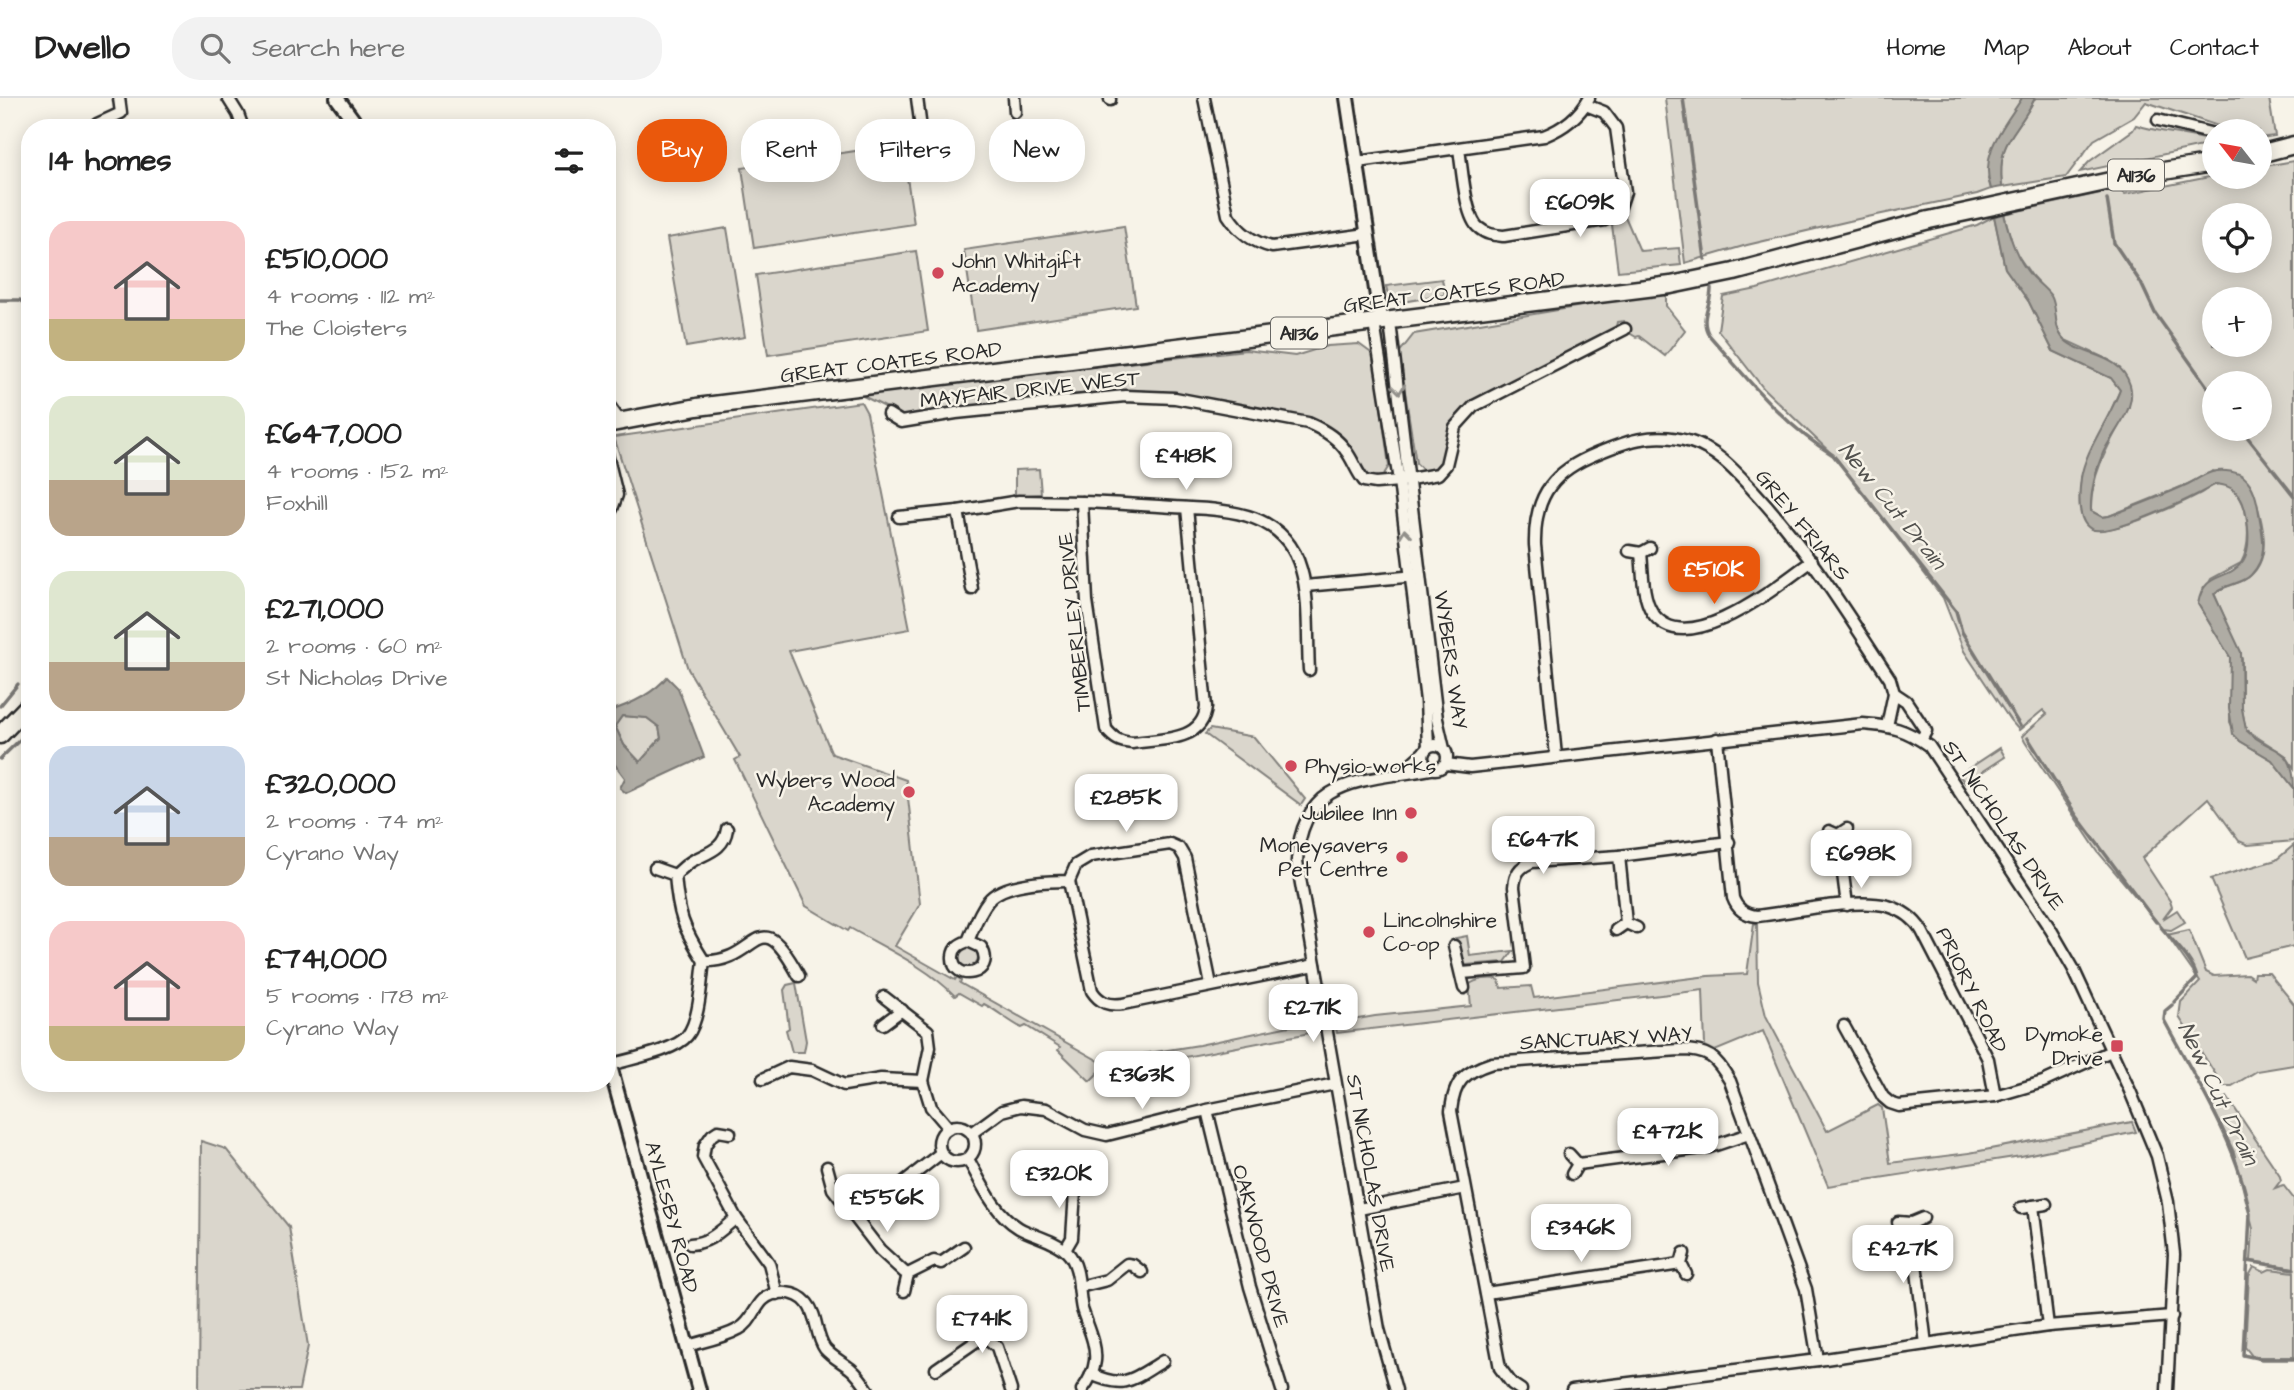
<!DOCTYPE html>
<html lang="en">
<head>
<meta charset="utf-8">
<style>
  body { margin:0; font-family:"Architects Daughter",sans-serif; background:#f2f2f2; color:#222; height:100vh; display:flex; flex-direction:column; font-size:26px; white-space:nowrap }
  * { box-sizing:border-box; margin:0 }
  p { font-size:23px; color:#767676 }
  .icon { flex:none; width:38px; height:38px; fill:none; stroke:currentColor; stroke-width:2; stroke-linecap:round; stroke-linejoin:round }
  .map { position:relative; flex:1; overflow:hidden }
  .sheet { position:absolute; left:21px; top:21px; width:595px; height:973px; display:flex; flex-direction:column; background:#fff; border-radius:28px; box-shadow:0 4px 18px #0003 }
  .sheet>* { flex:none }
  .hud { position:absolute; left:637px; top:21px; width:665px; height:63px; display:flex; gap:14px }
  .needle { width:46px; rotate:301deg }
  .tools { position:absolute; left:2202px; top:21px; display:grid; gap:14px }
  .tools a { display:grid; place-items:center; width:70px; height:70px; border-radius:50%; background:#fff; box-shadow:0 4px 18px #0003; font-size:35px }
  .price { position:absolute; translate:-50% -60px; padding:0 16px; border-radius:14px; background:#fff; color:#222; font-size:23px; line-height:46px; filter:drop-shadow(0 2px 4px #0008) }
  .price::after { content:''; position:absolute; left:50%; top:42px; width:21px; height:16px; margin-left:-10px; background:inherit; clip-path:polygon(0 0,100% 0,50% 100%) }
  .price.current { background:#ea580c; color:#fff }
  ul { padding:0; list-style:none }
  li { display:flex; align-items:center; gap:21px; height:175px; padding:0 28px }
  li span { display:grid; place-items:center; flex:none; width:196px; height:140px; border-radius:21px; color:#555 }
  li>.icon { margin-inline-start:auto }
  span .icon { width:84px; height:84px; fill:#fffc; stroke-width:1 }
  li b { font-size:30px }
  h2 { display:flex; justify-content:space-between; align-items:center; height:84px; padding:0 28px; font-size:30px }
  .chip { padding:0 24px; border-radius:28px; background:#fff; box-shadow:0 4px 18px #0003; font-size:24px; line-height:63px }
  .chip.current { background:#ea580c; color:#fff }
  header { display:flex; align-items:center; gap:42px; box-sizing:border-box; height:98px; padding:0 35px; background:#fff; border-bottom:2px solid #e0e0e0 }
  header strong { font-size:33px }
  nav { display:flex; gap:38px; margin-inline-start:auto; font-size:24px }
  .search { width:490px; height:63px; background:#f2f2f2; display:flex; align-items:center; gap:18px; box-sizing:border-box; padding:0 24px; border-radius:28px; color:#767676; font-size:26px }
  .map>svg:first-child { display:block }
</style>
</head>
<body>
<header>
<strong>Dwello</strong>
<div class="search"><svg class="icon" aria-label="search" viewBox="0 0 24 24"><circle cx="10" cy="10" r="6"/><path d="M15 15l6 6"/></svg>Search here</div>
<nav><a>Home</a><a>Map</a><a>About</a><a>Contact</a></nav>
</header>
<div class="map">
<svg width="2294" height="1292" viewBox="0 0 2294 1292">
  <rect width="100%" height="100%" fill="#f7f3e8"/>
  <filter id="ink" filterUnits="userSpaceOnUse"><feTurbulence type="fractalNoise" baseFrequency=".0143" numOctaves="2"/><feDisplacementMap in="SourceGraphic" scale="14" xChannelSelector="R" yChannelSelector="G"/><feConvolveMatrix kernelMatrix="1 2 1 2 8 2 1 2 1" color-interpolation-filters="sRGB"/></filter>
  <g filter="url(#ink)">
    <g fill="#dad6cc" stroke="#82807c" stroke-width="2" fill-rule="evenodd">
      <path d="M1665 0H2022L1988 81 1991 91 1977 96 1858 121 1747 147 1685 165Z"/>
      <path d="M2035 0H2269L2275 38 2259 40V33H2233L2146 4 2134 19 2094 42 2066 79 2002 89C1997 40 2015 39 2035 0Z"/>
      <path d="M2136 27C2161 35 2187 36 2212 43V46L2080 74 2090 63 2133 32Z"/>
      <path d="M902 46 914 126 754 150 742 70Z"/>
      <path d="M2294 63V670L2285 657 2246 632 2242 611V561L2214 495C2221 489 2235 487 2244 482 2277 463 2261 418 2252 390L2213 373 2188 386 2109 418 2102 419 2091 413C2090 375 2112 341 2129 309L2109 262 2063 241 2058 232 2051 199 2032 178 2014 152 2004 116 2119 91 2125 96 2214 78 2259 79V69ZM2214 117H2259V163H2214ZM2214 201H2259V247H2214ZM2214 285H2259V331H2214Z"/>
      <path d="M1624 116 1640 153 1679 150 1681 167 1618 173 1612 127Z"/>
      <path d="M1994 118 2005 170 2029 204 2053 253 2111 280 2120 292 2081 379 2093 432C2120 434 2176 408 2201 395 2205 393 2210 388 2215 387 2231 382 2242 400 2245 412 2249 430 2250 449 2241 465L2211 481 2198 506 2230 559V624L2240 643 2272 662 2294 690V743L2248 747 2239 743 2208 700 2142 760 2170 803 2172 809 2163 821 2177 812 2185 824 2171 832 2163 831 2098 754 2025 644 2022 638 2047 616 2043 612 2019 632 2010 622 1964 553 1943 500 1837 361 1764 291 1718 232 1723 198 1757 191 1977 127Z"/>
      <path d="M1124 128 1136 208 976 232 964 152Z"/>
      <path d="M727 130 745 239 686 249 667 140Z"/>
      <path d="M916 153 928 233 768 257 756 177Z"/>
      <path d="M1442 181 1445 197 1396 205 1389 201 1386 188Z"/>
      <path d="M1666 194V208L1685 232 1665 258 1639 238 1636 239 1626 233 1624 223 1617 224 1615 234 1608 239 1495 291 1466 309 1452 329 1447 342 1446 358 1442 369 1433 374H1425L1416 365 1399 255 1414 236Z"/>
      <path d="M1359 246 1374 257 1389 368 1381 381 1365 380C1353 355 1322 325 1296 317L1130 294H1105L1035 300 903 318 857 295 1246 252 1295 258 1327 248Z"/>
      <path d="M861 304 867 315 910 531 789 553 832 656 906 682 920 806 895 848 955 882 957 879 961 882 960 885 1099 963 1199 947 1318 922 1320 933 1102 975 1100 973 1090 983 1058 952 1060 949 1026 928 1022 930C1008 923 998 913 984 906L982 908 959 895 955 898C927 869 885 850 850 830L848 833 806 808 735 662 740 659 688 571 614 339Z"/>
      <path d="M1039 371 1041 396 1015 398V372Z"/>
      <path d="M622 618 647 620 659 629 661 640 640 664 624 647 615 628Z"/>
      <path d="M1210 631 1254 639 1305 701 1301 707 1205 636Z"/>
      <path d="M2000 650 2005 659 1965 685 1959 677Z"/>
      <path d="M2294 747V848L2245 860 2211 781 2276 762Z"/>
      <path d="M1754 825 1757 826 1758 884 1766 918 1827 1033 1878 1007 1882 1010 1890 1065 1969 1055 2132 1024 2136 1034 2021 1058 1828 1088 1763 933 1715 953 1705 948 1703 892 1337 935 1335 925 1375 918 1471 908 1469 887C1475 881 1491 879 1499 882L1501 890 1531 888 1534 900 1708 878 1747 876Z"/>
      <path d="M2189 832 2206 874 2214 878 2247 876 2253 880 2254 875H2269L2294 906V967L2257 973 2232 988H2223L2179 919 2181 904 2200 884 2167 837Z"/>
      <path d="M1467 838 1470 858 1513 853 1505 864 1466 867 1461 862 1456 840Z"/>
      <circle cx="968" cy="859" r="10"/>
      <path d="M796 885 806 943 804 954H792L786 932 789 930 784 892 787 887Z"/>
      <path d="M2227 999 2279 1076 2281 1082 2275 1090 2283 1087 2294 1101V1170L2251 1163 2253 1131 2234 1054 2211 1006Z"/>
      <path d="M201 1043 226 1051 289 1129 308 1248 299 1292H199Z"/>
      <path d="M2254 1169 2264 1174 2270 1171 2294 1174V1259H2253L2245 1249 2249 1178Z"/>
    </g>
    <g fill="#afaca4" stroke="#7a7874" stroke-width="2" fill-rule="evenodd">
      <path d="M2022 0H2035C2016 39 1997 40 2002 89L1991 91C1979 54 2004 29 2022 0Z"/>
      <path d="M2004 116C2010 140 2016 160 2032 179 2038 185 2046 191 2051 198 2058 210 2053 228 2062 239 2078 259 2120 253 2130 287 2137 311 2112 335 2103 355 2096 371 2090 395 2091 413L2102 419 2109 418C2136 408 2162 398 2188 386 2196 382 2204 376 2212 374 2222 371 2240 373 2247 382 2256 392 2258 409 2260 422 2264 442 2267 460 2251 477 2242 487 2222 486 2214 496L2241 554 2242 611 2246 632C2271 657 2294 644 2294 690L2272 662 2240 643 2233 636 2229 610 2230 559 2198 506C2204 472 2228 484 2243 463 2253 448 2248 406 2236 394 2230 388 2223 387 2216 386 2196 398 2109 440 2091 431 2076 423 2079 395 2081 380 2085 352 2110 320 2120 292L2111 280 2053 253 2029 204 2005 170 1994 118Z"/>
      <path d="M667 579 678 590 704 659 626 695 620 690 625 680 607 656V614C629 607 652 597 667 579ZM622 618 647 620 659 629 661 640 640 664 624 647 615 628Z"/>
    </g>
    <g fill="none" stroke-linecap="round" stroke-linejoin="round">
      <g stroke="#7a7874" stroke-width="3.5">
        <path d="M1683 0 1705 161"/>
        <path d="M2107 101 2114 145 2141 185 2155 215 2214 298"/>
        <path d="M1711 191C1711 208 1699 220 1709 237 1747 280 1783 327 1833 357L1956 513 1962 534 2020 628"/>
        <path d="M0 202H20L30 208"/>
        <path d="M2241 331 2294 398"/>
        <path d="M0 608 18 586"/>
        <path d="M2028 640 2076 717 2156 824"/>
        <path d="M0 661 30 632"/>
        <path d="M2160 828C2172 843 2193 861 2197 880L2174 904"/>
        <path d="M2172 907 2165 913 2164 922C2197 984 2238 1046 2250 1116L2243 1257 2262 1261H2294"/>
        <path d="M2248 1163 2294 1171"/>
      </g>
      <g stroke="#2b2b2b" stroke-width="15">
        <g id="minor">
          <path d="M228 0 238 16 243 30"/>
          <path d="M917 0 920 23"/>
          <path d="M1014 0 1015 14"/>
          <path d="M1110 0V2"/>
          <path d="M1204 0 1228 117C1239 134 1252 144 1272 149L1367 136"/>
          <path d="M2158 22 2214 36"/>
          <path d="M97 26 121 15 119 0"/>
          <path d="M1459 51C1462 69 1465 120 1479 130 1487 137 1495 137 1504 138L1605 122 1619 112 1625 94 1616 30 1604 14 1586 7"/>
          <path d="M1358 64 1544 38C1564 30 1579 19 1589 0"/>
          <path d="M1390 224 1437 621 1444 651"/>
          <path d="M1374 225 1399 383 1426 603 1428 649"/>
          <path d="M607 305 620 323"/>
          <path d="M888 316 901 324 956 315 1125 298 1175 300 1308 325C1322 331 1337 339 1346 353 1353 362 1356 373 1364 383L1376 385 1399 383 1438 376 1446 367 1455 329 1474 308 1625 231"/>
          <path d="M607 356 617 397 612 411 607 413"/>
          <path d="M1187 410 1206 609C1203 644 1160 641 1132 645 1120 644 1114 641 1106 631L1087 503 1082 404C1112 405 1143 407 1173 409 1224 412 1284 411 1301 471 1310 501 1307 541 1309 572"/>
          <path d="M958 413 972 491"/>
          <path d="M899 419 958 413 1019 403 1082 404"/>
          <path d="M1629 453 1641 455 1650 450"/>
          <path d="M1641 455C1643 473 1642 498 1652 514 1685 565 1780 486 1812 463"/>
          <path d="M1305 488 1416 478"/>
          <path d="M1894 595 1906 603 1926 633 1921 642"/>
          <path d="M1717 641 1733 800C1737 811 1745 817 1757 818 1793 814 1854 800 1888 808 1902 812 1914 820 1922 833L1988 961 1995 998"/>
          <circle cx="1435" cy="659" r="12"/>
          <path d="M1556 658 1535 447C1534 403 1549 377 1589 359 1623 344 1654 332 1691 344 1717 352 1735 373 1753 392 1807 450 1847 516 1890 581L1894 595 1887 628"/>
          <path d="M1446 666 1470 669 1863 626C1891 628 1906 631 1929 648L2051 832 2073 870 2130 993 2157 1058 2168 1104 2174 1156 2167 1292"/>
          <path d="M1398 677 1424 654"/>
          <path d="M1829 733 1838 737 1847 731"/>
          <path d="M1838 737 1847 807"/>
          <path d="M1619 758 1626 825"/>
          <path d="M655 770 675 777"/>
          <path d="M1069 783 1092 893C1100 905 1109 908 1123 906L1315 867"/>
          <path d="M1616 832 1626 825 1637 830"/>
          <path d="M968 843 981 849C998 877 951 886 953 858 954 849 960 846 968 843 974 829 979 814 988 803 1002 784 1048 783 1069 783L1076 767 1091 758 1170 746 1179 750 1185 760 1211 887"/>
          <path d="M1454 848 1464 890"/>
          <path d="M704 863C760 865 757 800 799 878"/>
          <path d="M1462 875 1524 870 1514 789C1515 776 1519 769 1532 764L1619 758 1729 744"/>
          <path d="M883 926 902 912"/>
          <path d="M1844 928 1883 999 1890 1005 1899 1008 1995 998 2043 984 2111 953"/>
          <path d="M610 967C629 961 675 953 687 938 700 922 701 883 704 863 683 830 678 816 675 777 681 772 687 765 694 762 709 754 724 751 727 731"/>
          <path d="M763 981 789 969 812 972 844 987 881 981 923 983 930 949 928 933 884 899"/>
          <path d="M923 983 931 1009 948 1029"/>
          <path d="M1207 1012 1250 1189 1282 1292"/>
          <circle cx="957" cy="1046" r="18"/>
          <path d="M730 1035 718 1033 712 1037 705 1047 703 1059 736 1120 769 1165 777 1196"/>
          <path d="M972 1035 1002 1013 1021 1008 1046 1011 1085 1032 1107 1037 1207 1012 1335 986"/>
          <path d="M1569 1056 1578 1066 1572 1076"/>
          <path d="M968 1061C982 1086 994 1115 1019 1130 1033 1138 1055 1142 1067 1154 1081 1168 1078 1193 1082 1211 1087 1227 1097 1246 1095 1263 1094 1273 1088 1284 1082 1292"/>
          <path d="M1578 1066 1710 1049 1749 1036"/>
          <path d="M827 1069 833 1091 880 1152 904 1174 908 1176 934 1163 941 1165 964 1149"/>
          <path d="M2033 1108 2048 1228"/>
          <path d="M2021 1110 2046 1106"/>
          <path d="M1359 1111 1465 1090"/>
          <path d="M857 1121 941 1055"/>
          <path d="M1898 1124 1911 1125 1923 1120"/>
          <path d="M1911 1125 1926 1246"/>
          <path d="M690 1146C710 1145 721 1132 736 1120"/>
          <path d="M1065 1152 1072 1140 1076 1078"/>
          <path d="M1684 1155 1681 1166 1686 1176"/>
          <path d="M1079 1189 1107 1182 1127 1166 1133 1167 1142 1174"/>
          <path d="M904 1193 908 1176"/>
          <path d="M1486 1195 1681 1166"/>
          <path d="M687 1248C704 1243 723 1240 739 1231 751 1225 754 1211 763 1202 775 1191 797 1193 807 1205 818 1218 815 1237 825 1251 832 1259 842 1264 851 1271 858 1277 863 1284 868 1292"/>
          <path d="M936 1271 978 1242 988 1241 997 1249 1011 1292"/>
          <path d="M1091 1276C1125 1292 1133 1281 1163 1263"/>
          <path d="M1396 1292 1379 1231 1297 763C1302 677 1365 684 1431 671"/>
          <path d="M1521 1292 1512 1286 1500 1270 1451 1013C1454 983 1464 974 1492 965L1680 952C1709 952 1716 959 1730 983L1806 1191 1818 1262"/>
          <path d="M1572 1292 1818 1262 2048 1228 2172 1218"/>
        </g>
      </g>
      <g stroke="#2b2b2b" stroke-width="18">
        <g id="tertiary">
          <path d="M337 0 359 30"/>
          <path d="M1347 0 1381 225"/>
          <path d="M607 957 699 1292"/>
        </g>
      </g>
      <g stroke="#2b2b2b" stroke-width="21">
        <g id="primary">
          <path d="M2259 56 2294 47"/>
          <path d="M607 326 697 309 1671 187 1734 174 1929 122 2138 77 2214 65"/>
          <path d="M0 637 30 606"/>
        </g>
      </g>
      <use href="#minor" stroke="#f7f3e8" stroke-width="10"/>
      <use href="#tertiary" stroke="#f7f3e8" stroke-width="12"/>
      <use href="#primary" stroke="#f7f3e8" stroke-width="16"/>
    </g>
    <defs><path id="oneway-chevron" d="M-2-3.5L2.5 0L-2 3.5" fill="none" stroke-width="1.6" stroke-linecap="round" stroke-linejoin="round" transform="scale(1.75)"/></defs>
    <g stroke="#918f8a">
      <use href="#oneway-chevron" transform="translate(1399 291) rotate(83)"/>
      <use href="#oneway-chevron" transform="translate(1405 436) rotate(-97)"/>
    </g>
  </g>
  <g fill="#d1495b" stroke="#f7f3e8" stroke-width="2.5">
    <circle cx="938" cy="175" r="7"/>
    <circle cx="1291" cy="668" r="7"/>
    <circle cx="909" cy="694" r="7"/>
    <circle cx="1411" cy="715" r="7"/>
    <circle cx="1402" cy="759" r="7"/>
    <circle cx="1369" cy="834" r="7"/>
    <rect x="2110" y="941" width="14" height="14" rx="3.5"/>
  </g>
  <g text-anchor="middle" stroke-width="5" stroke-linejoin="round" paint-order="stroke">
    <g fill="#f7f3e8" stroke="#686764" stroke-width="2">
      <rect x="2108" y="61.5" width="56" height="31" rx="5"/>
      <rect x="1271" y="219.5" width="56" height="31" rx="5"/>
    </g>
    <g font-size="19" font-weight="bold" fill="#2b2b2b">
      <text x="2136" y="84">A1136</text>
      <text x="1299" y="242">A1136</text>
    </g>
    <g font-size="21" fill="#2b2b2b" stroke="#f7f3e8" text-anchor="end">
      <text x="952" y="170" text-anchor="start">John Whitgift<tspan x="952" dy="24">Academy</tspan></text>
      <text x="1305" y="675" text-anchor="start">Physio-works</text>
      <text x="895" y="689">Wybers Wood<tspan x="895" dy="24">Academy</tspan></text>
      <text x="1397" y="722">Jubilee Inn</text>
      <text x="1388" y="754">Moneysavers<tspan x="1388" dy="24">Pet Centre</tspan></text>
      <text x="1383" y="829" text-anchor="start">Lincolnshire<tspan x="1383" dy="24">Co-op</tspan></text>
      <text x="2103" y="943">Dymoke<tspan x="2103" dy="24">Drive</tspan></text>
    </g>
    <g font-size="21" fill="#2b2b2b" stroke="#f7f3e8">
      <text transform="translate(1454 194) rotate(-7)" y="7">GREAT COATES ROAD</text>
      <text transform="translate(891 264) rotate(-7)" y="7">GREAT COATES ROAD</text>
      <text transform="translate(1030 291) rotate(-6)" y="7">MAYFAIR DRIVE WEST</text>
      <text transform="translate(1803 427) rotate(51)" y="7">GREY FRIARS</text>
      <text transform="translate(1074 524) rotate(-96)" y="7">TIMBERLEY DRIVE</text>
      <text transform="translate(1451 562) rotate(82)" y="7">WYBERS WAY</text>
      <text transform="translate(2004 727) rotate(56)" y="7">ST NICHOLAS DRIVE</text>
      <text transform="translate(1972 892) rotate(64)" y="7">PRIORY ROAD</text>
      <text transform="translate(1606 940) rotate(-3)" y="7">SANCTUARY WAY</text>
      <text transform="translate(1371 1075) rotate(80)" y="7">ST NICHOLAS DRIVE</text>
      <text transform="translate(672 1119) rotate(75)" y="7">AYLESBY ROAD</text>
      <text transform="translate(1261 1148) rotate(75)" y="7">OAKWOOD DRIVE</text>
    </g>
    <g font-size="23" font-style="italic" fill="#53524f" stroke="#f7f3e8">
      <text transform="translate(1893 407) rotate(51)" y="8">New Cut Drain</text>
      <text transform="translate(2219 995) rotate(64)" y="8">New Cut Drain</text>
    </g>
  </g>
</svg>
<div class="tools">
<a><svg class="needle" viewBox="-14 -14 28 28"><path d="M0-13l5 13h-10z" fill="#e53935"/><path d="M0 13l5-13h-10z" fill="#767676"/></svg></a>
<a><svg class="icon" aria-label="locate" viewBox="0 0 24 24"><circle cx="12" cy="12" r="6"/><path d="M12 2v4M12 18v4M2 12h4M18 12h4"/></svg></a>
<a>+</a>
<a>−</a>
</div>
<b class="price" style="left:1580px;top:141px">£609K</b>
<b class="price" style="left:1186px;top:394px">£418K</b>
<b class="price current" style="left:1714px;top:508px">£510K</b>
<b class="price" style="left:1126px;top:736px">£285K</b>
<b class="price" style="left:1543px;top:778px">£647K</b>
<b class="price" style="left:1861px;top:792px">£698K</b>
<b class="price" style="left:1313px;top:946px">£271K</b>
<b class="price" style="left:1142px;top:1013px">£363K</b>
<b class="price" style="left:1668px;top:1070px">£472K</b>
<b class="price" style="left:1059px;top:1112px">£320K</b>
<b class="price" style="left:887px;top:1136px">£556K</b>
<b class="price" style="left:1581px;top:1166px">£346K</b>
<b class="price" style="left:1903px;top:1187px">£427K</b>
<b class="price" style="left:982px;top:1257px">£741K</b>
<div class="hud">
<a class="chip current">Buy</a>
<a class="chip">Rent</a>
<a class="chip">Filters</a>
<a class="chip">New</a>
</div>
<section class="sheet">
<h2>14 homes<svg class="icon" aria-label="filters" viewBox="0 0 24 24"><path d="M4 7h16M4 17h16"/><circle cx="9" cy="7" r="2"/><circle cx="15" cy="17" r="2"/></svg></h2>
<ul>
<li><span style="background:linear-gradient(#f6c9c9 70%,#c2b280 0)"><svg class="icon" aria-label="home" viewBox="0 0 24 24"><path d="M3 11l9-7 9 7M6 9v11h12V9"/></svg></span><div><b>£510,000</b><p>4 rooms · 112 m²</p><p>The Cloisters</p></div></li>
<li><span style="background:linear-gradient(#dfe7d0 60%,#b9a48a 0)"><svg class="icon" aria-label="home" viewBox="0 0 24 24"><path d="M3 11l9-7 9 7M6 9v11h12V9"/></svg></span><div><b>£647,000</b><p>4 rooms · 152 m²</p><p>Foxhill</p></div></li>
<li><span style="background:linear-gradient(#dfe7d0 65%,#b9a48a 0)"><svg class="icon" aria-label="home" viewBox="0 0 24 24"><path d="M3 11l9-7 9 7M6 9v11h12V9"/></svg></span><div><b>£271,000</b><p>2 rooms · 60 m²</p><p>St Nicholas Drive</p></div></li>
<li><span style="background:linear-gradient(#c9d6e8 65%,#b9a48a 0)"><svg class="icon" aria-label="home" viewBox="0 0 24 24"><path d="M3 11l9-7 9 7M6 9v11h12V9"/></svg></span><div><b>£320,000</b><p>2 rooms · 74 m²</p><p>Cyrano Way</p></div></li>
<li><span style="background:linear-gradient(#f6c9c9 75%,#c2b280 0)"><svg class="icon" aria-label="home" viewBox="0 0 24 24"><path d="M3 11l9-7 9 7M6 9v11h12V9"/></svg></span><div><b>£741,000</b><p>5 rooms · 178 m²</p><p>Cyrano Way</p></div></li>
</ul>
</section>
</div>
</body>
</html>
